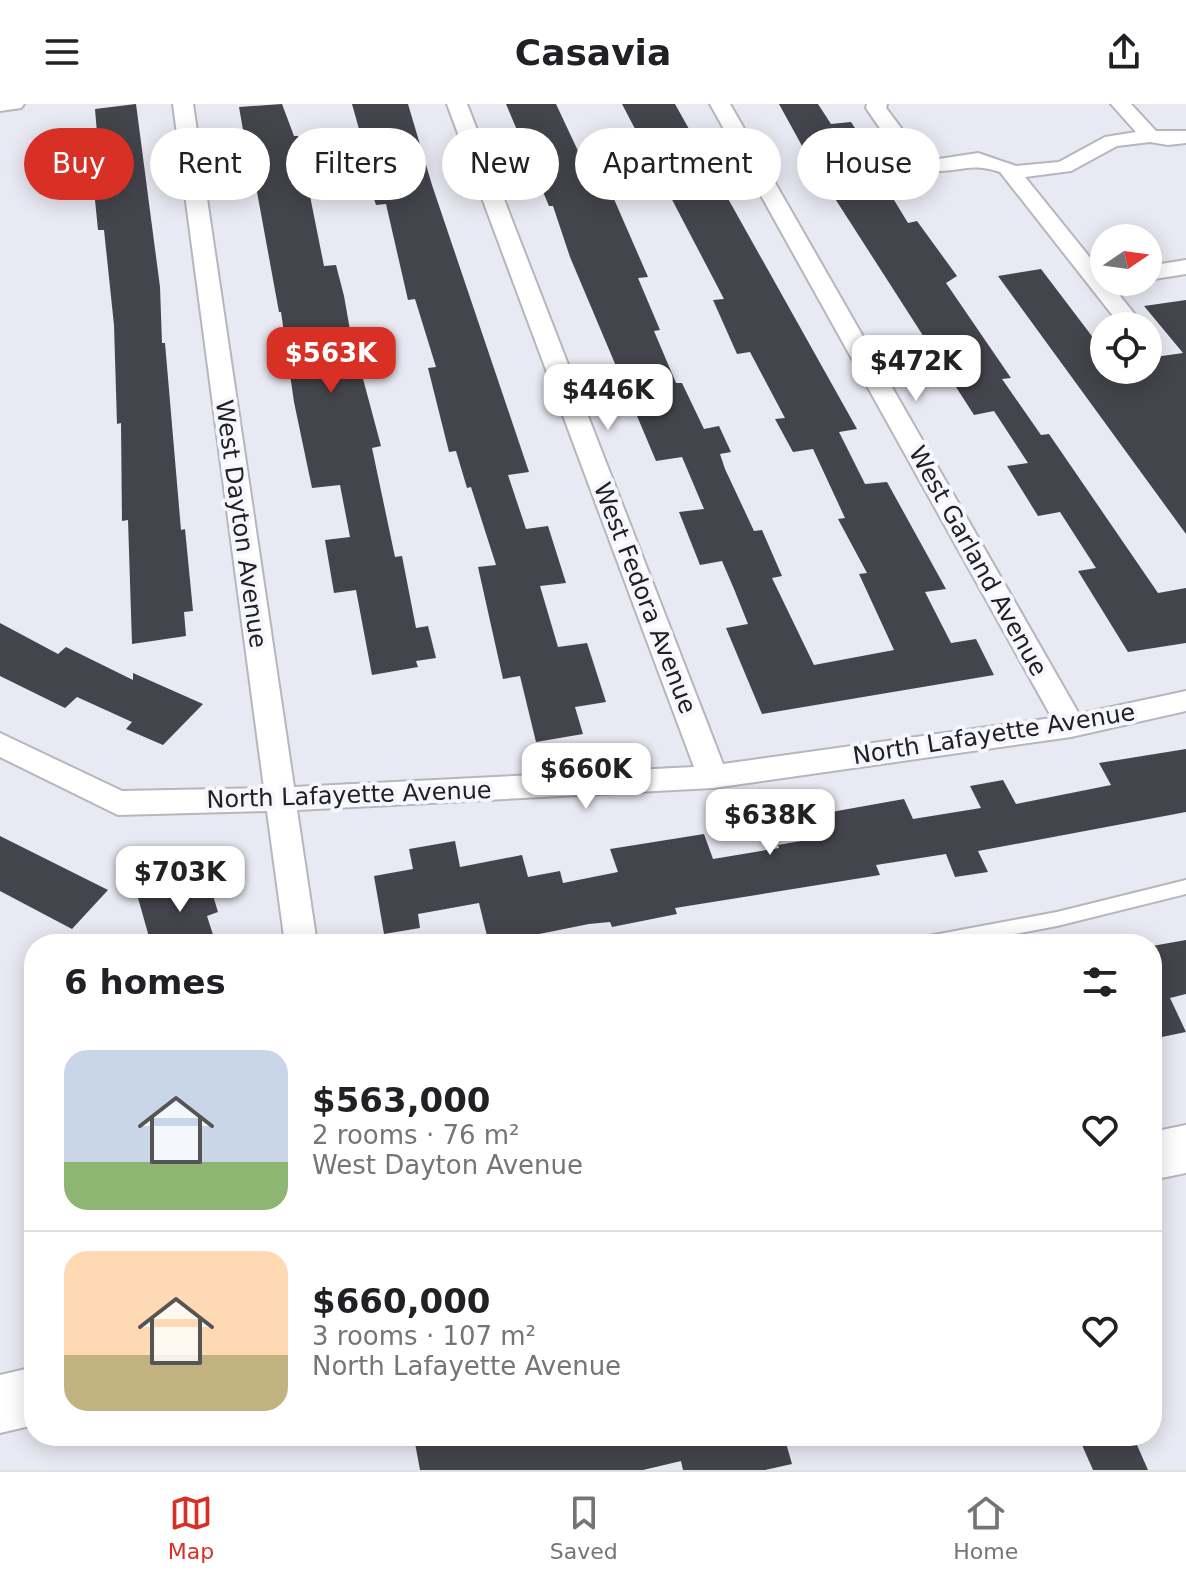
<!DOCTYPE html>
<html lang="en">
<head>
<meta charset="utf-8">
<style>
  body { margin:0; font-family:"DejaVu Sans",sans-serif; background:#f6f6f6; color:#202124; height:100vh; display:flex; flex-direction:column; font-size:30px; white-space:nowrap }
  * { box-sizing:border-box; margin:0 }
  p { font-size:26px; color:#757577 }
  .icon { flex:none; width:44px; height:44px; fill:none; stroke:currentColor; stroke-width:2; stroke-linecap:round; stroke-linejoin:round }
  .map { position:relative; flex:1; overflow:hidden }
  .details { position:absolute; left:24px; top:830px; width:1138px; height:512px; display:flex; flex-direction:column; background:#fff; border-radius:32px; box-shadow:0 4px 20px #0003 }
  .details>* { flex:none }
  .top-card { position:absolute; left:24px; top:24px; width:1138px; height:72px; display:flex; gap:16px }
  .needle { width:52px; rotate:77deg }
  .controls { position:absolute; left:1090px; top:120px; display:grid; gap:16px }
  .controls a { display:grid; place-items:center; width:72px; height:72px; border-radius:50%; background:#fff; box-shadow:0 4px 20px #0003; font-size:40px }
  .price { position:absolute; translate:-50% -68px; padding:0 18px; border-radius:16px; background:#fff; color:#222; font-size:26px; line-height:52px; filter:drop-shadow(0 2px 4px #0008) }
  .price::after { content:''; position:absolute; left:50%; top:48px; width:24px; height:18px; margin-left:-12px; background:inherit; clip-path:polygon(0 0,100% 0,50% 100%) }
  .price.current { background:#d93025; color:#fff }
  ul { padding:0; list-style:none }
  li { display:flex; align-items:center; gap:24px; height:200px; padding:0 40px }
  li+li { border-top:2px solid #e0e0e0 }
  li span { display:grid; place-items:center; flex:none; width:224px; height:160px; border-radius:24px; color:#555 }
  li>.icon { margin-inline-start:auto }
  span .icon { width:96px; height:96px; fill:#fffc; stroke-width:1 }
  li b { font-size:34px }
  h2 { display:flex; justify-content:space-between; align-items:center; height:96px; padding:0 40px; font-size:34px }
  .chip { padding:0 28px; border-radius:36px; background:#fff; box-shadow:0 4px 20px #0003; font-size:28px; line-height:72px }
  .chip.current { background:#d93025; color:#fff }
  header { display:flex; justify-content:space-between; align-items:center; height:104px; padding:0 40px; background:#fff; font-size:36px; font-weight:600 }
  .tabs { display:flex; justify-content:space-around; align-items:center; height:112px; border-top:2px solid #e0e0e0; background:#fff; font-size:22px; color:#757577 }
  .tabs a { display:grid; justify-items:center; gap:4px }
  .tabs .current { color:#d93025 }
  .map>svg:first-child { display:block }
</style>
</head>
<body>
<header><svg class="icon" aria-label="menu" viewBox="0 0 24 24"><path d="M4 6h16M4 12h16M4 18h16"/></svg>Casavia<svg class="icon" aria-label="share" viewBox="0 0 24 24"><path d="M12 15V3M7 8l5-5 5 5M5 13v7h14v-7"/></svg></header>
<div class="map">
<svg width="1186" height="1366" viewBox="0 0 1186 1366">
  <rect width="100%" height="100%" fill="#e8e9f2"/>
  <g fill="#44444c">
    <path d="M136 0 160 183 162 239H165L181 426 185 425 193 507 184 508 186 532 132 540 128 416 122 417 121 319 117 320 114 221 104 126H98L92 66 100 65 95 5Z"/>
    <path d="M282 0 294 32H298L324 162 336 161 344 192 358 271H362L381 342 372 344 395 453 402 452 416 524 428 522 436 554 416 557 418 563 372 571 356 486 334 489 325 436 350 433 340 381 312 384 294 298 281 208H279L253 66H250L239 3Z"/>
    <path d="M352 0H408L432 81 529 368 508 371 526 425 548 422 566 479 540 482 558 543 587 539 606 598 575 603 583 630 536 638 520 572 503 575 478 463 496 461 471 383 467 384 456 347 449 348 428 264 436 263 415 195 408 196 386 100 376 101 374 95 369 96 349 26 359 25Z"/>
    <path d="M506 0H556L586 64 600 63 648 173 638 174 660 226 654 227 676 279H682L704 325 719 322 731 348 720 350 725 365 754 427 762 426 782 472 772 474 814 561 894 546 859 470 867 469 838 415 845 414 813 345 793 348 775 315 785 314 750 248 737 250 713 196 724 195 622 0H675L857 325 839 328 865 380 887 378 946 485 925 488 951 539 976 535 994 571 762 610 726 524 748 520 734 485 722 457 700 461 679 408 704 405 682 353 656 357 570 153 553 102H549Z"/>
    <path d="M779 0H818L831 20 851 18 868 44 863 45 908 119 917 117 957 172 946 179 1011 274 1002 275 1041 331 1049 330 1158 489 1186 484V539L1128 548 1078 467 1096 464 1060 408 1038 412 1007 362 1028 359 994 307 974 311 807 51Z"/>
    <path d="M1041 165 1104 248V266H1148V254L1183 249 1144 202 1186 196V430L998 172Z"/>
    <path d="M0 519 58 550 66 543 133 576V569L203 600 163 641 126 625 132 618 77 593 65 604 0 572Z"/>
    <path d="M1186 645V708L978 747 988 768 955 773 946 750 876 761 880 771 675 804 677 810 612 823 610 818 589 820 489 840 479 799 418 810 420 824 384 830 374 772 413 765 409 745 455 737 460 763 522 751 528 773 560 767 563 779 618 768 610 745 704 730 713 755 779 744 778 741 818 734 809 712 904 695 913 715 981 704 970 682 1003 676 1016 700 1111 681 1099 659Z"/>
    <path d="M0 732 108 786 72 825 0 787Z"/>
    <path d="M207 772 218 808 207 812 216 840H151L138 794Z"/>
    <path d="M1186 836V890L1170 894 1186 928 1152 935V842Z"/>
    <path d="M442 1332H784L792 1360 765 1366H683L681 1357 643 1366H420L415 1339Z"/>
    <path d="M1078 1332H1133L1148 1366H1093Z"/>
  </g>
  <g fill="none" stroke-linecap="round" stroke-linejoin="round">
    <g stroke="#b5b6be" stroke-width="4">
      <path id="lane" d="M1186 776V790L1057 822 961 840H914L917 835 923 833 1057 808Z"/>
    </g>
    <g stroke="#b5b6be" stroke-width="4">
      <g id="street">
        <path d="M0 0H24L21 4 0 7Z"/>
        <path d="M173 0H193L294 683 694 663 447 0H467L723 660 1052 614 710 0H730L1079 610 1186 587V607L1071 633 713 684 297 706 317 840H285L267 707 118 711 0 653V629L122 687 264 684Z"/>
        <path d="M867 0H887L886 4 916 44 939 55 978 49 1016 62 1059 58 1105 33 1136 28 1111 0H1131L1156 27H1186V39L1168 41 1150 38 1117 42 1071 67 1025 73 1104 171V178H1109L1144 222H1121L1000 68C972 59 966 66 939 67 905 68 883 28 866 4Z"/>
        <path d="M1186 156V170L1148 176V162Z"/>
      </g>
    </g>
    <g stroke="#b5b6be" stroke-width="4">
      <g id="secondary">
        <path d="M1186 1021V1069L1152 1076V1028Z"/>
        <path d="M34 1263V1321L0 1329V1271Z"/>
      </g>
    </g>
    <use href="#lane" fill="#fff" fill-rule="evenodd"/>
    <use href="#street" fill="#fff" fill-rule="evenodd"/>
    <use href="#secondary" fill="#fff" fill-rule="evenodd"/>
  </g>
  <g text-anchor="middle" stroke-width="8" stroke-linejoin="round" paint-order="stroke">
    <g font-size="24" fill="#212124" stroke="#f6f6ff">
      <text transform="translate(241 420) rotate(82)" y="8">West Dayton Avenue</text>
      <text transform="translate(978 457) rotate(61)" y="8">West Garland Avenue</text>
      <text transform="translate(645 494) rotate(69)" y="8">West Fedora Avenue</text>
      <text transform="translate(994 630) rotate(-9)" y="8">North Lafayette Avenue</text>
      <text transform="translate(349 691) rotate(-2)" y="8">North Lafayette Avenue</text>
    </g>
  </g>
</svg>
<div class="controls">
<a><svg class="needle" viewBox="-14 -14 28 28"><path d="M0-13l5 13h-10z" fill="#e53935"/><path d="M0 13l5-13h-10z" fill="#757577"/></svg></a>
<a><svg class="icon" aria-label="locate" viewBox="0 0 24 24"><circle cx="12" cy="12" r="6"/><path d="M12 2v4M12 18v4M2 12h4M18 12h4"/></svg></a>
</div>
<b class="price current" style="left:331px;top:291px">$563K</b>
<b class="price" style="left:916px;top:299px">$472K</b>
<b class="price" style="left:608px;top:328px">$446K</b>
<b class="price" style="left:586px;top:707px">$660K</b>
<b class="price" style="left:770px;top:753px">$638K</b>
<b class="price" style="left:180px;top:810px">$703K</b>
<div class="top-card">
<a class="chip current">Buy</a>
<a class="chip">Rent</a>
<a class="chip">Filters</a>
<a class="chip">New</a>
<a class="chip">Apartment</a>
<a class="chip">House</a>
</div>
<section class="details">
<h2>6 homes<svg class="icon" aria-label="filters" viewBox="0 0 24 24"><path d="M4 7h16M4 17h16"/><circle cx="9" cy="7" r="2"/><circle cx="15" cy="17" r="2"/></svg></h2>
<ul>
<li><span style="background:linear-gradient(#c9d6e8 70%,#8fb573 0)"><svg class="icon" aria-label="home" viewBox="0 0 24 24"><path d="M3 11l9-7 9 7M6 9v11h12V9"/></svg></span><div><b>$563,000</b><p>2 rooms · 76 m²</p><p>West Dayton Avenue</p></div><svg class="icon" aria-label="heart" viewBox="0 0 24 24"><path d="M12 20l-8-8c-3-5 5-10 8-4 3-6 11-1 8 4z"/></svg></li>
<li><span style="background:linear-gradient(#ffd9b3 65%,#c2b280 0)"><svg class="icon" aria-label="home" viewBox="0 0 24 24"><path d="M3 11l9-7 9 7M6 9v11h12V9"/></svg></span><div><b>$660,000</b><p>3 rooms · 107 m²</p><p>North Lafayette Avenue</p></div><svg class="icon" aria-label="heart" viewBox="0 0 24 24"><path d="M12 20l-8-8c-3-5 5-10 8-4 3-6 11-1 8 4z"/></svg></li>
</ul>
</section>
</div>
<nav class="tabs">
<a class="current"><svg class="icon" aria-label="map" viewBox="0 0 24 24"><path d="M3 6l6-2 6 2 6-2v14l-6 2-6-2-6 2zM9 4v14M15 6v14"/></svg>Map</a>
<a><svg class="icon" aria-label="saved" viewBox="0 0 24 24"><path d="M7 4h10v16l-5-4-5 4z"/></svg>Saved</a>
<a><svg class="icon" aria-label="home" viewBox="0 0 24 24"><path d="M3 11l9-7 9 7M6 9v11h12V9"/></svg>Home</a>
</nav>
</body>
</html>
